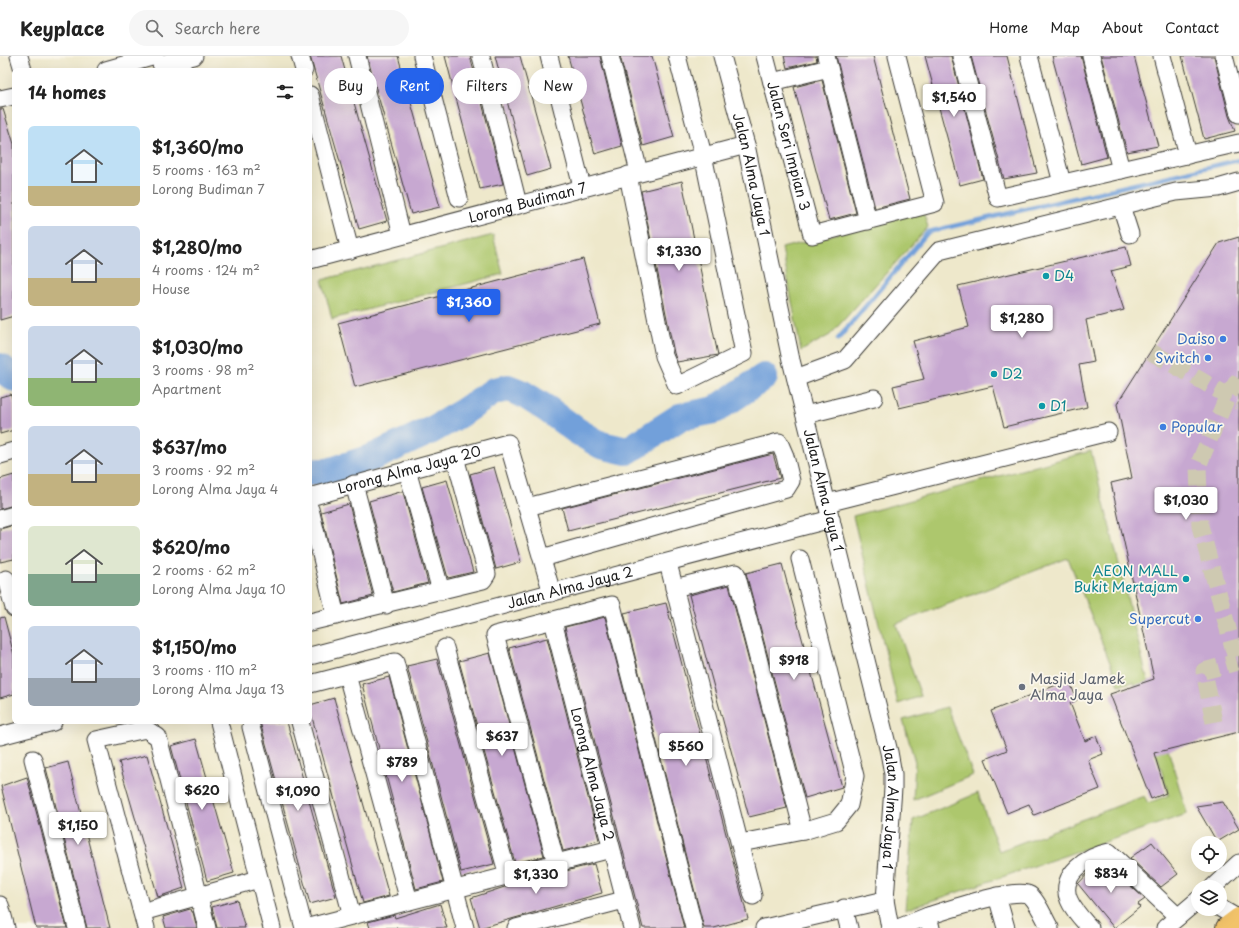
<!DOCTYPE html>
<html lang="en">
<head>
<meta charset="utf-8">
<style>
  body { margin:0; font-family:"Playpen Sans",sans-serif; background:#f6f6f6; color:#222; height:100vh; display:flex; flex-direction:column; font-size:15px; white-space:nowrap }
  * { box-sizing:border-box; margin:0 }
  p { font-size:13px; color:#767676 }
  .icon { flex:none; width:22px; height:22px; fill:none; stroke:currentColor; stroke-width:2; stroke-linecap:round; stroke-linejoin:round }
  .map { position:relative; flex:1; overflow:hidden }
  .drawer { position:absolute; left:12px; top:12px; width:300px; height:656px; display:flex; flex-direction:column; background:#fff; border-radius:6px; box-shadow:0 4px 16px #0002 }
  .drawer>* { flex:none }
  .hud { position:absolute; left:324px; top:12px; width:380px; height:36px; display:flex; gap:8px }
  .fabs { position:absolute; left:1191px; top:780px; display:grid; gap:8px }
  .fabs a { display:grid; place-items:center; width:36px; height:36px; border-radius:50%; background:#fff; box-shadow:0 4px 16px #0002; font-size:20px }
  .price { position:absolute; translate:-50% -34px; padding:0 9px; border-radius:4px; background:#fff; color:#222; font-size:13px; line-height:26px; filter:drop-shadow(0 1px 2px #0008) }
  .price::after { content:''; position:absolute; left:50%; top:24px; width:12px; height:9px; margin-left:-6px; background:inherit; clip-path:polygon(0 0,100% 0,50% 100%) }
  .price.selected { background:#2563eb; color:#fff }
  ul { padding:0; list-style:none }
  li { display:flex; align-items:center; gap:12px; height:100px; padding:0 16px }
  li span { display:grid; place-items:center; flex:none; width:112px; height:80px; border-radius:6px; color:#555 }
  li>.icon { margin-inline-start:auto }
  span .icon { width:48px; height:48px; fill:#fffc; stroke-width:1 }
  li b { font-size:17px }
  h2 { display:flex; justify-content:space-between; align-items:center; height:48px; padding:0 16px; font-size:17px }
  .tag { padding:0 14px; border-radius:18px; background:#fff; box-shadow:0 4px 16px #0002; font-size:14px; line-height:36px }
  .tag.selected { background:#2563eb; color:#fff }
  header { display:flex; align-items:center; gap:24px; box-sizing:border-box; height:56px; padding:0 20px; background:#fff; border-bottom:1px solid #e0e0e0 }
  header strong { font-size:19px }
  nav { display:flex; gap:22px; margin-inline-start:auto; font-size:14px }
  .search { width:280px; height:36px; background:#f6f6f6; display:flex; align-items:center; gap:10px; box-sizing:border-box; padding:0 14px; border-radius:22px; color:#767676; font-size:15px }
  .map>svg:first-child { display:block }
</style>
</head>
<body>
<header>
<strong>Keyplace</strong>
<div class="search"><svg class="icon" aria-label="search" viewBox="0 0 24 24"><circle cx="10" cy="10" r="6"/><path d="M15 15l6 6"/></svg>Search here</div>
<nav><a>Home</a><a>Map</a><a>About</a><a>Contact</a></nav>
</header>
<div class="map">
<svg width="1239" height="872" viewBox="0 0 1239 872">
  <rect width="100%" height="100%" fill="#fbf7ec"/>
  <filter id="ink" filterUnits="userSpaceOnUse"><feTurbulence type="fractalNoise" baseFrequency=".025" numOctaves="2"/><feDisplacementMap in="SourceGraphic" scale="8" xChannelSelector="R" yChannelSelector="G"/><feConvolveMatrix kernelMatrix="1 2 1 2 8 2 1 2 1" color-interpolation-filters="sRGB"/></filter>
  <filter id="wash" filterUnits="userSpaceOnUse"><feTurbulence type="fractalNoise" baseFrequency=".012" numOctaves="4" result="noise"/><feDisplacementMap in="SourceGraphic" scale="16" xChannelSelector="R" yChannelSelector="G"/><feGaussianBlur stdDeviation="0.9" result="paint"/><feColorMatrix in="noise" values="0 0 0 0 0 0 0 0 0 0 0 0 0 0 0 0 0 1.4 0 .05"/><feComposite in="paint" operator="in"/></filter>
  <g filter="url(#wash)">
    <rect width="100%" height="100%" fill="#eee8cb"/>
    <g fill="#adc76d" stroke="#647244">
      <path d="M923 155 928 171 830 279 801 295 782 192Z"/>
      <path d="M493 179 503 218 332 263 322 224Z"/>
      <path d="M1091 395 1145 614 1187 758 905 854 913 764 978 737 999 795 1144 740 1148 747 1169 739 1134 626 1119 629 1068 502 896 568 921 640 898 648 853 460Z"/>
      <path d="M947 651 973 719 913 744 915 706 903 664Z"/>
    </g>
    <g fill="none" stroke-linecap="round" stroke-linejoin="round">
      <path stroke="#72a0da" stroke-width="4.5" d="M838 283 928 176 1239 104"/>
      <g stroke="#72a0da" stroke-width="28">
        <path d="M0 311 14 322"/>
        <path d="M310 416H328L371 402 432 374 463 356 494 335 508 332 523 338 547 353 577 375 601 389 627 395 680 361 715 354 764 321"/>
      </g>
    </g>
    <g id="blocks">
      <g fill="#c7a8d1">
        <path d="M310 0H341L387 165 359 173Z"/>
        <path d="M367 0H398L440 151 411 158Z"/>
        <path d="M445 0H470L503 128 480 133Z"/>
        <path d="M495 0H520L551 113 527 120Z"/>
        <path d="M568 0H600L622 90 595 98Z"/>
        <path d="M620 0H652L674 81 643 90Z"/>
        <path d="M784 0H816L817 5 787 12Z"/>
        <path d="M836 0H873L910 143 875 152Z"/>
        <path d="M925 0H951L983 123 960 129Z"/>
        <path d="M971 0H1007L1037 117 1004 123Z"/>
        <path d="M1052 0H1081L1107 101 1081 108Z"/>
        <path d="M1101 0H1134L1158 90 1127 96Z"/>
        <path d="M1182 0H1214L1229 60 1235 75 1204 83Z"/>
        <path d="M822 24 856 157 829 164 794 31Z"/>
        <path d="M0 53H3L14 88V260L0 264Z"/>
        <path d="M682 125 718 299 677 306 674 297 641 135Z"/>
        <path d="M1239 181V676L1154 697 1166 737 1151 743 1110 638 1154 623 1111 427 1132 422 1117 348 1219 187Z"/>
        <path d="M1126 191 1131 210 1111 215 1124 254 1086 264 1094 306 1079 309 1087 351 1004 371 993 330 899 352 893 330 924 323 913 285 969 271 958 230Z"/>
        <path d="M583 203 600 268 355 331 338 267Z"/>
        <path d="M11 338 14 348V374L0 378V341Z"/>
        <path d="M773 398 780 422 568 475 562 452Z"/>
        <path d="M494 411 521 506 496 513 470 418Z"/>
        <path d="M14 419V449L0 453V423Z"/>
        <path d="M447 424 473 516 448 522 422 431Z"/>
        <path d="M400 436H403L428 527 393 536 369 445Z"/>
        <path d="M349 448 373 540 343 548 321 456Z"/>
        <path d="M14 469V503L0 506V473Z"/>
        <path d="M782 508 842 731 805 742 746 517Z"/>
        <path d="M729 529 787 752 749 761 689 539Z"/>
        <path d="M666 547 748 863 714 872H704L624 557Z"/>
        <path d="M4 561 14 599V638L0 642V562Z"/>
        <path d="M605 561 684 872H643L565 571Z"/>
        <path d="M547 582 599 784 588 787V789L563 795 509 592Z"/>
        <path d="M490 597 544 800 515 807 459 605Z"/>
        <path d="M437 603 494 808 461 816 407 610Z"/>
        <path d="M389 621 443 826 416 833 362 628Z"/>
        <path d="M1069 624 1077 644 1070 647 1085 685 1096 680 1103 698 1088 704 1100 733 1034 759 1029 748 1007 757 985 703 1007 694 991 655Z"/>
        <path d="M334 642 389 840 363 847 310 654V649Z"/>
        <path d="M260 666H287L336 841 310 848Z"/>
        <path d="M196 683 234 817 207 825 171 690Z"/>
        <path d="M147 699 184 832 158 841 119 706Z"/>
        <path d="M68 706 110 872H87L46 712Z"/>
        <path d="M27 721 67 872H36L1 730Z"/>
        <path d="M1223 746 1239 773 1217 786 1196 750Z"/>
        <path d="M1152 786 1178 818 1161 831 1130 802Z"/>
        <path d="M1106 807 1113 816 1114 815 1145 843 1138 848 1140 851 1114 872 1078 828 1090 815Z"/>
        <path d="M594 808 602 837 480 872 471 842 517 827Z"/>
        <path d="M237 844 245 872H217L212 851Z"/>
        <path d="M440 848 447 872H370L368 866 394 859 395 862Z"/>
        <path d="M190 853 191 856H193L197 872H166L163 861Z"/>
      </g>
    </g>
  </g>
  <g filter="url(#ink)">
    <use href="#blocks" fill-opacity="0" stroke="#3c3b36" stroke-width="1"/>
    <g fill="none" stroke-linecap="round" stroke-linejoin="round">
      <g stroke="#cec9b1" stroke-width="17" stroke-dasharray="17 8" stroke-linecap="butt">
        <path d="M1151 296 1239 346"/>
        <path d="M1239 323 1228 339 1198 410 1200 470 1237 606 1239 605"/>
        <path d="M1214 666 1204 615 1237 606"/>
      </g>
      <g stroke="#3c3b36" stroke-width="19">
        <g id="minor">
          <path d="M19 0 23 14"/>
          <path d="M300 0 304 14"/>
          <path d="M357 0 402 179"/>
          <path d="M422 0 459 142"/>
          <path d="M481 0 518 148"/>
          <path d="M549 0 582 131"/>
          <path d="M610 0 639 116"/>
          <path id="s1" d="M722 0 746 89 791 304 889 696 893 718V732L885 844 890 872"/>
          <path id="s2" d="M765 0 812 179 935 147 897 0"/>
          <path d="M826 0 868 165"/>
          <path d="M961 0 998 142 1239 87"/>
          <path d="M1029 0 1062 127"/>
          <path d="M1091 0 1121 114"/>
          <path d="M1162 0 1188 99"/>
          <path d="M1224 0 1239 58"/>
          <path d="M161 8 194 0"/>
          <path d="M106 14 155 0"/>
          <path d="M772 26 829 12"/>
          <path d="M310 39 350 194"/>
          <path d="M0 43 14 40"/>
          <path d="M628 119 664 300 677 330 744 297 703 99 677 0"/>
          <path d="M1121 150 1130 178"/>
          <path id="s3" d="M310 204 746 89"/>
          <path d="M796 322 845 304 939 195 1176 136 1218 132 1239 126"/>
          <path d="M805 359 874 342"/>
          <path d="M0 399 14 395"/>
          <path d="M407 414 441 535"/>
          <path d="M354 428 386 549"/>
          <path id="s4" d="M310 441 508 387 552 537"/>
          <path d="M827 447 1108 376"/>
          <path d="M527 451 779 386 785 400 791 425 786 433 542 502"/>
          <path d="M310 453 336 560"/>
          <path d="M0 463 14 459"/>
          <path d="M668 507 753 840"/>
          <path d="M6 523 14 552"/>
          <path d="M674 532 736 517 803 775"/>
          <path id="s5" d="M553 565 632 872"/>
          <path d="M310 566 483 524 487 518 455 401"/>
          <path d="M445 592 508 820"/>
          <path id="s6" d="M310 600 831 463"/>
          <path d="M347 619 409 845"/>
          <path d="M310 628 395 606 465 872"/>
          <path d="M219 666 272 872"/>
          <path d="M300 666 352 860"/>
          <path d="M251 671 304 872"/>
          <path d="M0 680 53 666"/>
          <path d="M33 703 77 872"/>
          <path d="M740 787 803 775 836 765 849 749 855 720 800 503"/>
          <path d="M556 807 495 579 612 549 694 872"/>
          <path d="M1213 831 1239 807"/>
          <path d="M997 840 1006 872"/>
          <path d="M0 849 6 872"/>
          <path d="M844 852 849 872"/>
          <path d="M1220 852 1239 863"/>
          <path d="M142 856 259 823"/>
          <path d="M928 860C944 855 1020 829 1031 840 1039 848 1044 862 1050 872"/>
          <path d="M146 872 96 684 146 673 158 681 207 872"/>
          <path d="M305 872 611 793"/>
          <path d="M516 872 624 844"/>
          <path d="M764 872 885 844"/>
          <path d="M898 872 928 860 931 872"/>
          <path d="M1090 872C1083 864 1073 854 1069 844 1058 819 1088 800 1109 796L1178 861"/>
          <path d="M1165 872 1198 844"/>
        </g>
      </g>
      <g stroke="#3c3b36" stroke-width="24">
        <path id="major" d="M1227 872 1239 863"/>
      </g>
      <use href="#minor" stroke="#fff" stroke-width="17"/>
      <use href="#major" stroke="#f2c36a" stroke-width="22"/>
    </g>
  </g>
  <g fill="#0f9aa8" stroke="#fbf7ec" stroke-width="1.5">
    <circle cx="1046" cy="220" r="4"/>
    <circle cx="994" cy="318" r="4"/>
    <circle cx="1042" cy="350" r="4"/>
    <circle cx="1186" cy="523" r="4"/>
  </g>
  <g fill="#3f7fe0" stroke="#fbf7ec" stroke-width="1.5">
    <circle cx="1223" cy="283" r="4"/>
    <circle cx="1208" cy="302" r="4"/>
    <circle cx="1163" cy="371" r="4"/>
    <circle cx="1198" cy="563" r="4"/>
  </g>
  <circle fill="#6b7280" stroke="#fbf7ec" stroke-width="1.5" cx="1022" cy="631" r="4"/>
  <g text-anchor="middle" stroke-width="3.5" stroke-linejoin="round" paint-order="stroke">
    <g font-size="14" fill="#1c1c1c" stroke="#fbf7ec">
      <text dy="5" stroke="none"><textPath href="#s2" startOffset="93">Jalan Seri Impian 3</textPath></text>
      <text dy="5" stroke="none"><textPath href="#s1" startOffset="122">Jalan Alma Jaya 1</textPath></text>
      <text dy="5" stroke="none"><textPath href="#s3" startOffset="225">Lorong Budiman 7</textPath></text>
      <text dy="5" stroke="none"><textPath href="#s4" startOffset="103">Lorong Alma Jaya 20</textPath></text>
      <text dy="5" stroke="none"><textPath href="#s1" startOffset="446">Jalan Alma Jaya 1</textPath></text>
      <text dy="5" stroke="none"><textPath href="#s6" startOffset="269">Jalan Alma Jaya 2</textPath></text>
      <text dy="5" stroke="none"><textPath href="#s5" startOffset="158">Lorong Alma Jaya 2</textPath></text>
      <text dy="5" stroke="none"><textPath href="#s1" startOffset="771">Jalan Alma Jaya 1</textPath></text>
    </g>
    <g font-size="14" fill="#0d838f" stroke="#fbf7ec" text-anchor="start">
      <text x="1054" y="225">D4</text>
      <text x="1002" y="323">D2</text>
      <text x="1050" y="355">D1</text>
      <text x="1178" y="520" text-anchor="end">AEON MALL<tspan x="1178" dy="16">Bukit Mertajam</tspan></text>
    </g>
    <g font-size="14" fill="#366cbe" stroke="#fbf7ec" text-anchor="end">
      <text x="1215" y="288">Daiso</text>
      <text x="1200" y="307">Switch</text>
      <text x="1171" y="376" text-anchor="start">Popular</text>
      <text x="1190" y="568">Supercut</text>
    </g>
    <g font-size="14" fill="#5b616d" stroke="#fbf7ec" text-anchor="start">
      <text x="1030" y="628">Masjid Jamek<tspan x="1030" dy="16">Alma Jaya</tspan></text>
    </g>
  </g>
</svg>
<div class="fabs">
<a><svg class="icon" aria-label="locate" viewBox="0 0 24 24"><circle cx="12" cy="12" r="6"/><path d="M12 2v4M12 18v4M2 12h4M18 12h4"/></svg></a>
<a><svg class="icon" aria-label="layers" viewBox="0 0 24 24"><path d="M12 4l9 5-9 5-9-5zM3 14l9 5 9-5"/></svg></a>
</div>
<b class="price" style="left:954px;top:62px">$1,540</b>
<b class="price" style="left:679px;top:216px">$1,330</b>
<b class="price selected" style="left:469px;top:267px">$1,360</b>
<b class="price" style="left:1022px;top:283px">$1,280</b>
<b class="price" style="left:1186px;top:465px">$1,030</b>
<b class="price" style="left:794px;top:625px">$918</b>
<b class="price" style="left:502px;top:701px">$637</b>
<b class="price" style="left:686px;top:711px">$560</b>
<b class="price" style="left:402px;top:727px">$789</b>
<b class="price" style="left:202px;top:755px">$620</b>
<b class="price" style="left:298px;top:756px">$1,090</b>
<b class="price" style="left:78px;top:790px">$1,150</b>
<b class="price" style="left:1111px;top:838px">$834</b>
<b class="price" style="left:536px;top:839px">$1,330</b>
<div class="hud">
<a class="tag">Buy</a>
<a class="tag selected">Rent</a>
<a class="tag">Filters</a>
<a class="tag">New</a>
</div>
<section class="drawer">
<h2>14 homes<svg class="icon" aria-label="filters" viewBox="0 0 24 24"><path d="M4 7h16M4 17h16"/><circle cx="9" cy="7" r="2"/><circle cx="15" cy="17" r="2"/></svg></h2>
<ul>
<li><span style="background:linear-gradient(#bfe0f5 75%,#c2b280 0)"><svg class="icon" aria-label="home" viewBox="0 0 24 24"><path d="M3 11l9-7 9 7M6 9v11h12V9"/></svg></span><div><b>$1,360/mo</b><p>5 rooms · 163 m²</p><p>Lorong Budiman 7</p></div></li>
<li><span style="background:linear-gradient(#c9d6e8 65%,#c2b280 0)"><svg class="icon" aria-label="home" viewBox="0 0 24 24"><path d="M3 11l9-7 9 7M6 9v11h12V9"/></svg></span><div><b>$1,280/mo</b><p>4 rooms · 124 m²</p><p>House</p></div></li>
<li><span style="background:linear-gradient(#c9d6e8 65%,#8fb573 0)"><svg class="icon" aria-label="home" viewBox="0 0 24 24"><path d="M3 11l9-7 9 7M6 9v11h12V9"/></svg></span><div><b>$1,030/mo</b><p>3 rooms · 98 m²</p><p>Apartment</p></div></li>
<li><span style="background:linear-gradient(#c9d6e8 60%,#c2b280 0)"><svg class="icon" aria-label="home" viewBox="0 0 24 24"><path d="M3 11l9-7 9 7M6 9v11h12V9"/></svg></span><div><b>$637/mo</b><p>3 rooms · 92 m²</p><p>Lorong Alma Jaya 4</p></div></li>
<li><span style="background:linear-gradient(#dfe7d0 60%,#7fa58c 0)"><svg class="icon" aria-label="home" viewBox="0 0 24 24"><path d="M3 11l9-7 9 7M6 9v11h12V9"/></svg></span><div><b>$620/mo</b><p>2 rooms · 62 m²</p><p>Lorong Alma Jaya 10</p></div></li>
<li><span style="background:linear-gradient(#c9d6e8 65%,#9aa5b1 0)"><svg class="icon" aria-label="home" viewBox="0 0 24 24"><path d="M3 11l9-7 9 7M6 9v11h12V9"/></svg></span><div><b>$1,150/mo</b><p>3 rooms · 110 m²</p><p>Lorong Alma Jaya 13</p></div></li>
</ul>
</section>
</div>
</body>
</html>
